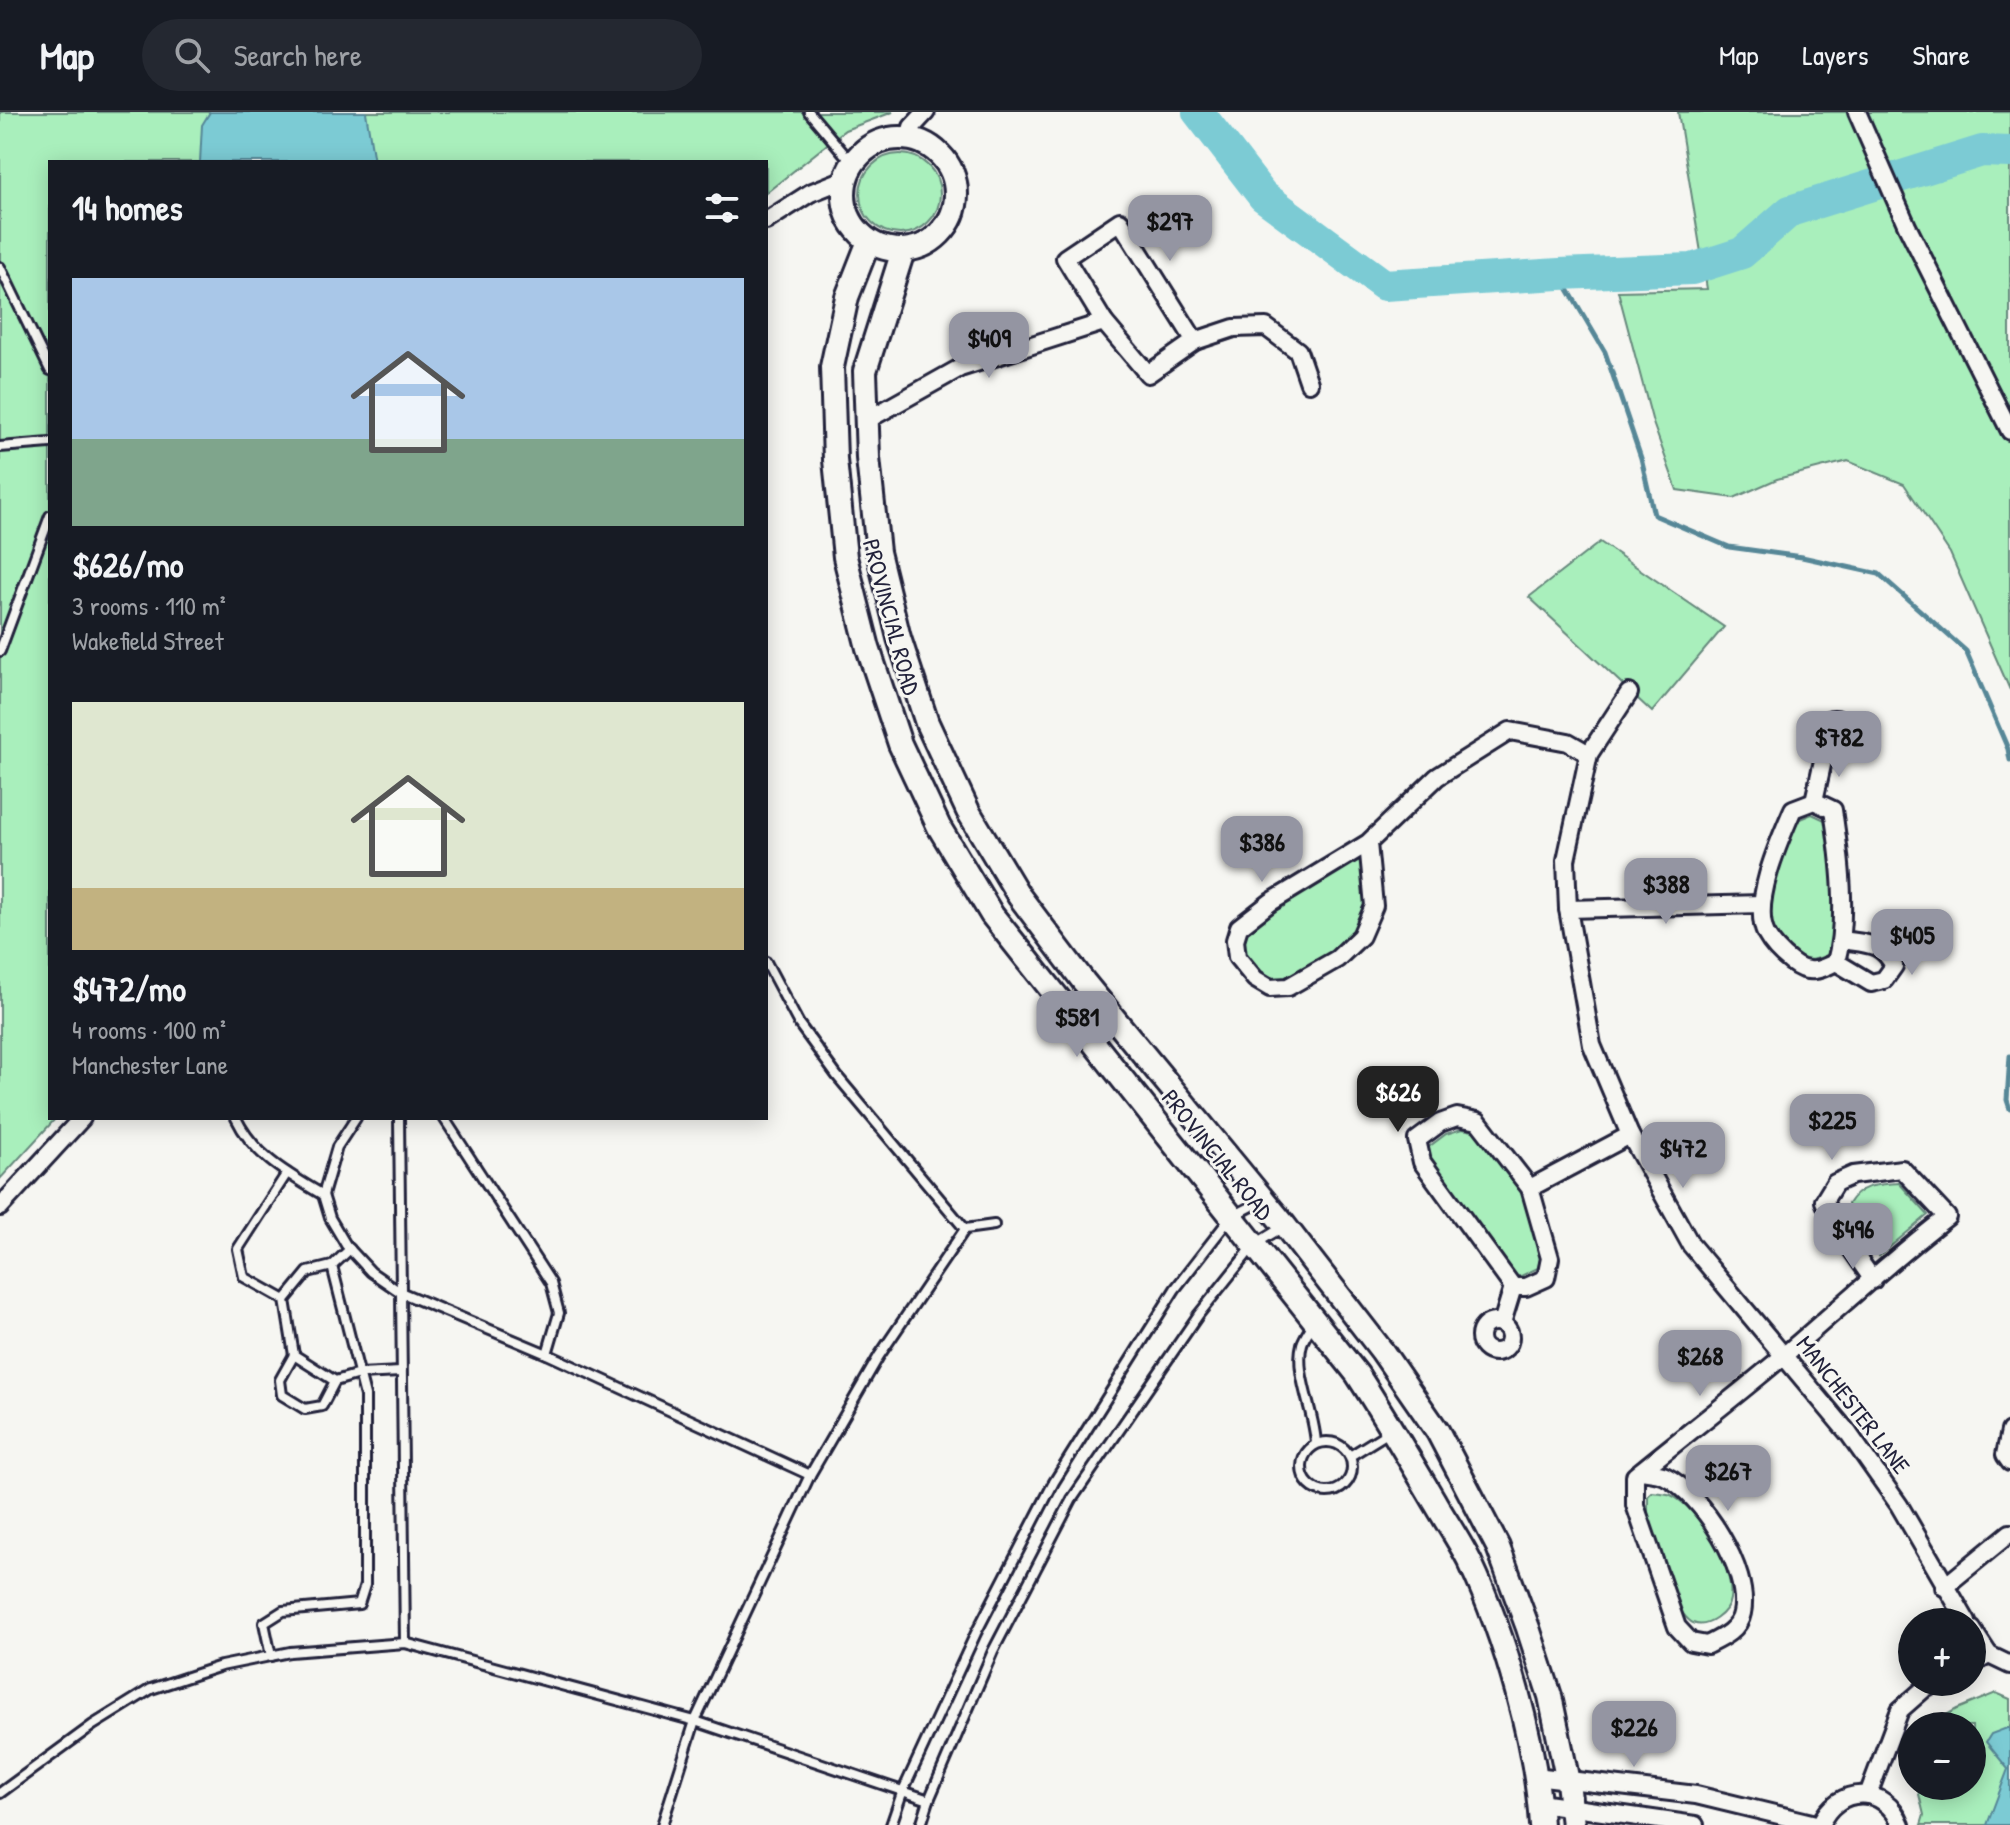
<!DOCTYPE html>
<html lang="en">
<head>
<meta charset="utf-8">
<style>
  body { margin:0; font-family:"Patrick Hand",sans-serif; background:#242831; color:#f1f3f6; height:100vh; display:flex; flex-direction:column; font-size:30px; white-space:nowrap }
  * { box-sizing:border-box; margin:0 }
  p { font-size:26px; color:#9ea1a6 }
  .icon { flex:none; width:44px; height:44px; fill:none; stroke:currentColor; stroke-width:2; stroke-linecap:round; stroke-linejoin:round }
  .map { position:relative; flex:1; overflow:hidden }
  .panel { position:absolute; left:48px; top:48px; width:720px; height:960px; display:flex; flex-direction:column; background:#171b24; border-radius:0px; box-shadow:0 4px 20px #0003 }
  .panel>* { flex:none }
  .buttons { position:absolute; left:1898px; top:1496px; display:grid; gap:16px }
  .buttons a { display:grid; place-items:center; width:88px; height:88px; border-radius:50%; background:#171b24; box-shadow:0 4px 20px #0003; font-size:40px }
  .price { position:absolute; translate:-50% -68px; padding:0 18px; border-radius:16px; background:#9495a2; color:#111; font-size:26px; line-height:52px; filter:drop-shadow(0 2px 4px #0008) }
  .price::after { content:''; position:absolute; left:50%; top:48px; width:24px; height:18px; margin-left:-12px; background:inherit; clip-path:polygon(0 0,100% 0,50% 100%) }
  .price.selected { background:#222; color:#fff }
  ul { padding:0; list-style:none }
  li { display:grid; align-content:center; gap:16px; height:424px; padding:0 24px }
  li span { display:grid; place-items:center; height:248px; border-radius:0px; color:#555 }
  li>.icon { margin-inline-start:auto }
  span .icon { width:144px; height:144px; fill:#fffc; stroke-width:1 }
  li b { font-size:34px }
  h2 { display:flex; justify-content:space-between; align-items:center; height:96px; padding:0 24px; font-size:34px }
  header { display:flex; align-items:center; gap:48px; box-sizing:border-box; height:112px; padding:0 40px; background:#171b24; border-bottom:2px solid #363941 }
  header strong { font-size:38px }
  nav { display:flex; gap:44px; margin-inline-start:auto; font-size:28px }
  .search { width:560px; height:72px; background:#242831; display:flex; align-items:center; gap:20px; box-sizing:border-box; padding:0 28px; border-radius:44px; color:#9ea1a6; font-size:30px }
  .map>svg:first-child { display:block }
</style>
</head>
<body>
<header>
<strong>Map</strong>
<div class="search"><svg class="icon" aria-label="search" viewBox="0 0 24 24"><circle cx="10" cy="10" r="6"/><path d="M15 15l6 6"/></svg>Search here</div>
<nav><a>Map</a><a>Layers</a><a>Share</a></nav>
</header>
<div class="map">
<svg width="2010" height="1713" viewBox="0 0 2010 1713">
  <rect width="100%" height="100%" fill="#f6f6f2"/>
  <filter id="ink" filterUnits="userSpaceOnUse"><feTurbulence type="fractalNoise" baseFrequency=".0125" numOctaves="2"/><feDisplacementMap in="SourceGraphic" scale="16" xChannelSelector="R" yChannelSelector="G"/><feConvolveMatrix kernelMatrix="1 2 1 2 8 2 1 2 1" color-interpolation-filters="sRGB"/></filter>
  <g filter="url(#ink)">
    <g fill="#a9efbc" stroke="#66887c" stroke-width="2">
      <path d="M0 0H893L845 18 766 81V50H50V1006H56L0 1067Z"/>
      <path d="M1678 0H2010V578L1950 441 1904 372 1848 349 1777 367 1734 386 1677 378 1653 311 1618 179 1707 177Z"/>
      <circle cx="900" cy="82" r="40"/>
      <path d="M1600 430 1724 515 1652 600 1529 485Z"/>
      <path d="M1812 702 1829 710 1837 821 1831 841C1816 849 1806 851 1792 840 1750 806 1776 750 1795 709Z"/>
      <path d="M1368 731 1374 794 1337 847 1270 876 1237 845 1239 815Z"/>
      <path d="M1462 1017 1479 1020 1524 1078 1542 1138 1538 1156 1521 1164H1510L1431 1056 1426 1037 1446 1022Z"/>
      <path d="M1899 1071 1928 1103 1879 1144 1854 1108 1848 1092C1860 1072 1877 1073 1899 1071Z"/>
      <path d="M1652 1380C1658 1381 1666 1381 1671 1383 1700 1397 1735 1455 1730 1487 1728 1501 1708 1517 1693 1511 1688 1509 1684 1503 1680 1498L1648 1406V1384Z"/>
      <path d="M1996 1581 2010 1587V1713H1921L1924 1703 1917 1674H1972V1614H1927L1957 1597Z"/>
    </g>
    <g fill="#7bcbd4" stroke="#578797" stroke-width="2">
      <path d="M210 0H366L374 50H200L202 13Z"/>
      <path d="M2007 1616H2010V1713H1987L2008 1657 1986 1630 1991 1622Z"/>
    </g>
    <g fill="none" stroke-linecap="round" stroke-linejoin="round">
      <g stroke="#578797" stroke-width="5">
        <path d="M1559 162 1605 240 1641 346 1654 403 1729 435 1802 445 1879 462 1966 539 2008 637 2010 648"/>
        <path d="M2010 944 2007 988 2010 997"/>
      </g>
      <path stroke="#7bcbd4" stroke-width="32" d="M1198 0 1263 84 1384 173 1559 162 1692 157 1742 141 1790 99 1982 39 2010 40"/>
      <g stroke="#22223b" stroke-width="14">
        <g id="service">
          <path d="M809 0 852 51"/>
          <path d="M0 155 50 258"/>
          <path d="M0 335 50 331"/>
          <path d="M0 539 50 404"/>
          <path d="M236 1006C254 1044 288 1062 323 1083"/>
          <path d="M356 1006 337 1035 323 1083 330 1106 346 1133 371 1160 400 1180 547 1242 810 1363"/>
          <path d="M399 1006 405 1531"/>
          <path d="M444 1006 551 1171 559 1201 547 1242"/>
          <path d="M965 1117 994 1113"/>
          <path d="M350 1137 332 1154 308 1160 285 1188 294 1243 335 1269 359 1262 401 1260"/>
          <path d="M285 1188 244 1165 238 1137 287 1061"/>
          <path d="M1314 1210C1311 1216 1304 1225 1302 1232 1294 1262 1315 1301 1316 1332"/>
          <path d="M294 1243 280 1268 282 1283 305 1297 322 1294 335 1269"/>
          <circle cx="1327" cy="1355" r="25"/>
          <path d="M1350 1344 1392 1318"/>
          <path d="M271 1544 264 1511 283 1499 359 1492 365 1473V1284L332 1154"/>
          <path d="M0 1681 93 1613 151 1577 221 1554 290 1540 405 1531 695 1609 929 1688"/>
          <path d="M662 1713 695 1609 810 1363 879 1244 965 1117 837 964 799 912 766 850"/>
          <path d="M891 1713 902 1681 976 1521 1054 1370 1175 1177 1231 1105 1262 1089"/>
          <path d="M921 1713 929 1688 993 1539 1072 1387 1199 1202 1255 1132 1283 1115"/>
        </g>
      </g>
      <g stroke="#22223b" stroke-width="22">
        <g id="minor">
          <path d="M1857 0 1907 114 2010 319"/>
          <path d="M909 26 912 15 926 0"/>
          <path d="M766 109 810 81 845 67"/>
          <path d="M1120 109 1195 229 1148 262 1104 210 1065 146Z"/>
          <path d="M1195 229 1234 216 1266 215 1298 239 1309 271"/>
          <path d="M867 308 960 256 1104 210"/>
          <path d="M1629 581 1589 642 1566 748 1568 797 1592 933 1630 1023 1691 1133 1849 1322 1899 1393 1967 1510"/>
          <circle cx="1834" cy="622" r="15"/>
          <path d="M1814 689 1833 698C1840 744 1848 806 1836 850 1819 859 1807 863 1791 850 1782 843 1772 833 1766 822 1751 791 1780 727 1793 697Z"/>
          <path d="M1814 689 1826 635"/>
          <path d="M1368 731 1374 794 1361 824 1337 847 1288 875 1270 876 1255 867 1237 845 1235 828 1239 815 1271 790 1368 731 1437 665 1510 619 1568 630 1589 642"/>
          <path d="M1568 797 1762 792"/>
          <path d="M1836 850 1871 871 1884 868 1894 854C1882 830 1867 832 1842 828"/>
          <path d="M1457 1005 1478 1009 1530 1076 1550 1146 1546 1166 1526 1175H1513L1422 1050 1417 1028 1440 1011Z"/>
          <path d="M1530 1076 1630 1023"/>
          <path d="M0 1095 82 1006"/>
          <circle cx="1495" cy="1225" r="15"/>
          <path d="M1502 1211 1513 1175"/>
          <path d="M2010 1319 2005 1343 2010 1350"/>
          <path d="M1641 1359C1648 1360 1659 1361 1665 1364 1702 1382 1751 1459 1742 1501 1739 1518 1721 1526 1707 1533L1691 1530 1677 1515 1635 1393V1364L1641 1359C1690 1319 1740 1281 1788 1240 1841 1195 1892 1147 1947 1105L1902 1057 1853 1063 1835 1071 1824 1089 1834 1112 1873 1168"/>
          <path d="M1944 1475 2010 1421"/>
          <path d="M1972 1517 1989 1543"/>
          <path d="M1972 1552 1989 1543 2010 1553"/>
          <path d="M1535 1664 1696 1683 1820 1713"/>
          <path d="M1868 1683 1900 1598 1925 1576 1937 1570"/>
          <path d="M1539 1691 1695 1713"/>
          <path d="M1820 1713C1837 1673 1885 1672 1901 1713"/>
        </g>
      </g>
      <g stroke="#22223b" stroke-width="28">
        <g id="tertiary">
          <circle cx="900" cy="82" r="56"/>
          <path d="M869 129 847 185 832 255 835 348 845 445 868 536 900 632 939 715 992 803 1357 1262C1385 1305 1410 1348 1436 1392 1447 1411 1460 1430 1470 1450 1505 1524 1536 1631 1541 1713"/>
          <path d="M903 139 865 259 868 346 878 440 899 526 927 611 968 699 1019 784 1084 870 1285 1114 1382 1239 1438 1320 1498 1435 1528 1516 1550 1584 1568 1670 1573 1713"/>
        </g>
      </g>
      <use href="#service" stroke="#f6f6f2" stroke-width="8"/>
      <use href="#minor" stroke="#f6f6f2" stroke-width="16"/>
      <use href="#tertiary" stroke="#f6f6f2" stroke-width="22"/>
    </g>
  </g>
  <g text-anchor="middle" stroke-width="6" stroke-linejoin="round" paint-order="stroke">
    <g font-size="24" fill="#22223b" stroke="#f6f6f2">
      <text transform="translate(891 505) rotate(75)" y="8">PROVINCIAL ROAD</text>
      <text transform="translate(1217 1043) rotate(51)" y="8">PROVINCIAL ROAD</text>
      <text transform="translate(1853 1293) rotate(52)" y="8">MANCHESTER LANE</text>
    </g>
  </g>
</svg>
<div class="buttons">
<a>+</a>
<a>−</a>
</div>
<b class="price" style="left:1170px;top:151px">$297</b>
<b class="price" style="left:989px;top:268px">$409</b>
<b class="price" style="left:1839px;top:667px">$782</b>
<b class="price" style="left:1262px;top:772px">$386</b>
<b class="price" style="left:1666px;top:814px">$388</b>
<b class="price" style="left:1912px;top:865px">$405</b>
<b class="price" style="left:1077px;top:947px">$581</b>
<b class="price selected" style="left:1398px;top:1022px">$626</b>
<b class="price" style="left:1832px;top:1050px">$225</b>
<b class="price" style="left:1683px;top:1078px">$472</b>
<b class="price" style="left:1853px;top:1159px">$496</b>
<b class="price" style="left:1700px;top:1286px">$268</b>
<b class="price" style="left:1728px;top:1401px">$267</b>
<b class="price" style="left:1634px;top:1657px">$226</b>
<section class="panel">
<h2>14 homes<svg class="icon" aria-label="filters" viewBox="0 0 24 24"><path d="M4 7h16M4 17h16"/><circle cx="9" cy="7" r="2"/><circle cx="15" cy="17" r="2"/></svg></h2>
<ul>
<li><span style="background:linear-gradient(#a9c7e8 65%,#7fa58c 0)"><svg class="icon" aria-label="home" viewBox="0 0 24 24"><path d="M3 11l9-7 9 7M6 9v11h12V9"/></svg></span><div><b>$626/mo</b><p>3 rooms · 110 m²</p><p>Wakefield Street</p></div></li>
<li><span style="background:linear-gradient(#dfe7d0 75%,#c2b280 0)"><svg class="icon" aria-label="home" viewBox="0 0 24 24"><path d="M3 11l9-7 9 7M6 9v11h12V9"/></svg></span><div><b>$472/mo</b><p>4 rooms · 100 m²</p><p>Manchester Lane</p></div></li>
</ul>
</section>
</div>
</body>
</html>
